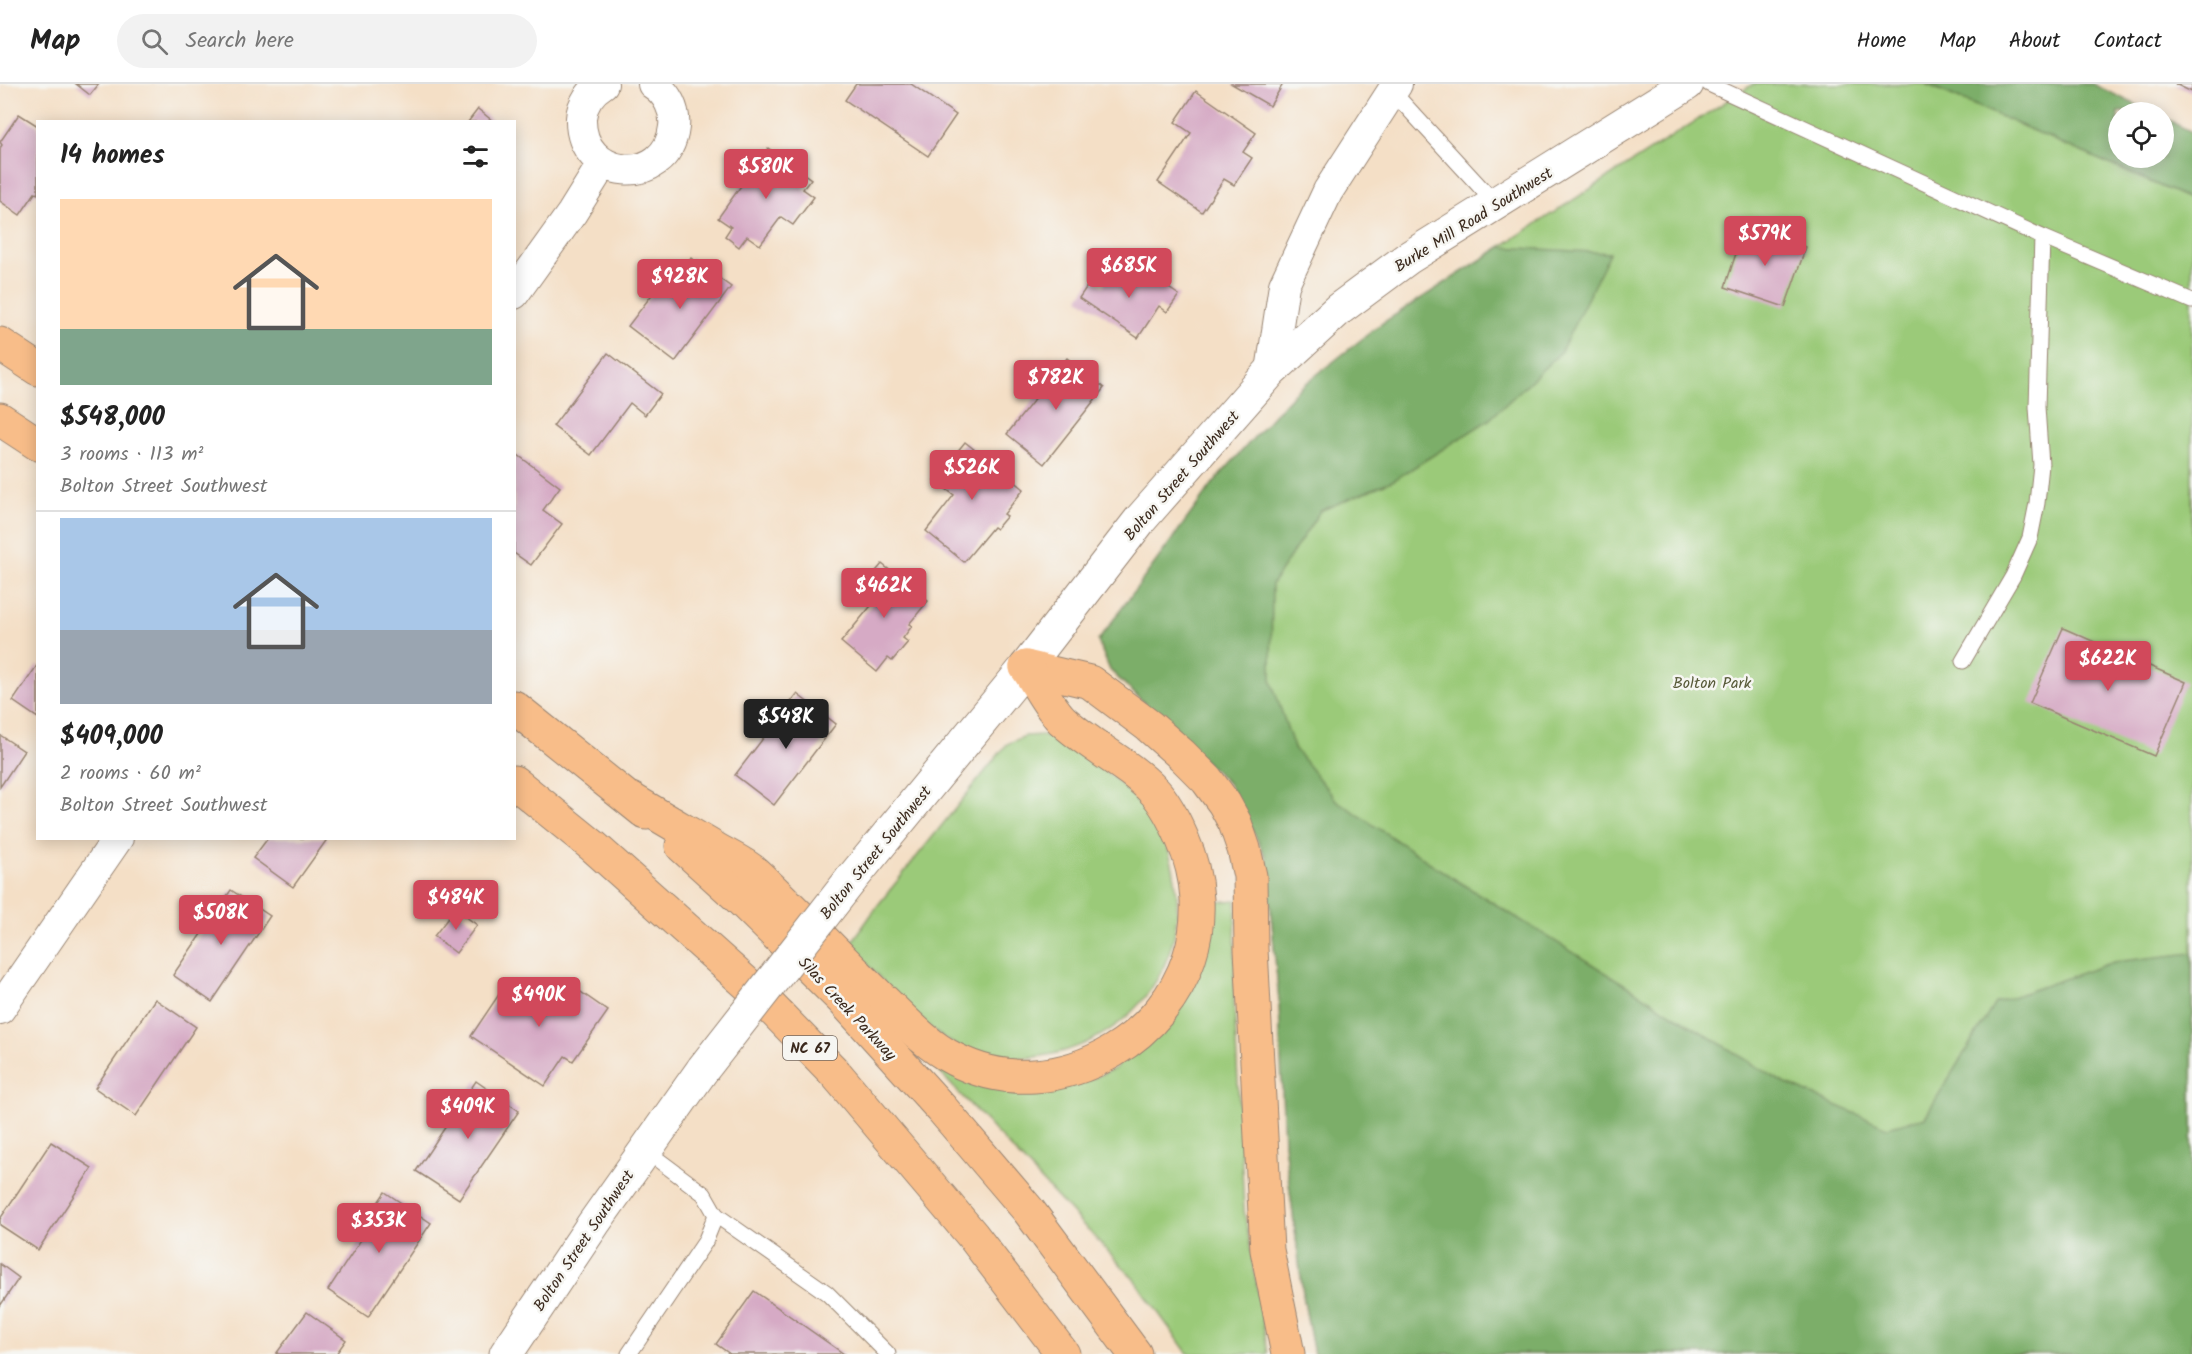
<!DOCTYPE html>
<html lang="en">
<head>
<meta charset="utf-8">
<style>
  body { margin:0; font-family:Kalam,sans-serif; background:#f2f2f2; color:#222; height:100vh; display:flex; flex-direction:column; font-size:22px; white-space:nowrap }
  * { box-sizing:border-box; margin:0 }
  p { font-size:20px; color:#767676 }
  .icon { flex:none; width:33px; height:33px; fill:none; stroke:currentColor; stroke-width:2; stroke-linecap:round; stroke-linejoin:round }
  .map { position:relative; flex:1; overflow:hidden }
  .side { position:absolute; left:36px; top:36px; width:480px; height:720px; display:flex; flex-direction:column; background:#fff; border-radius:0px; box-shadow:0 3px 15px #0003 }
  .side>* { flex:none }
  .tools { position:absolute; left:2108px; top:18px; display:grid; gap:12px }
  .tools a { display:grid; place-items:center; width:66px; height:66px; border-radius:50%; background:#fff; box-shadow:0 3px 15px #0003; font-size:30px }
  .price { position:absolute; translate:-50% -51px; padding:0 14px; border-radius:6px; background:#d1495b; color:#fff; font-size:20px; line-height:39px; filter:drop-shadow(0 2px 3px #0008) }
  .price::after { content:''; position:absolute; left:50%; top:36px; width:18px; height:14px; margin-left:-9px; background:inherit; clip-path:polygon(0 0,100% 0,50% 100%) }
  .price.current { background:#222; color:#fff }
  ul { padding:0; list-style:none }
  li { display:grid; align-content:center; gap:12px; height:318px; padding:0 24px }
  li+li { border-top:2px solid #e0e0e0 }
  li span { display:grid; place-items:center; height:186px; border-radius:0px; color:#555 }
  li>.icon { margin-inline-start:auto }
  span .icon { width:108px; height:108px; fill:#fffc; stroke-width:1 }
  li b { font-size:26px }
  h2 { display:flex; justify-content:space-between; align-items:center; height:72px; padding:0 24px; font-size:26px }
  header { display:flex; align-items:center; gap:36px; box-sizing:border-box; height:84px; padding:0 30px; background:#fff; border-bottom:2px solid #e0e0e0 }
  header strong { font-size:28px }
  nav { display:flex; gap:33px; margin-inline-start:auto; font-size:21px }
  .search { width:420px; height:54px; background:#f2f2f2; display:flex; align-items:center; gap:15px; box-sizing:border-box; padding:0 21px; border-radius:33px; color:#767676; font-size:22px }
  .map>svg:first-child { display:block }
</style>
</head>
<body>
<header>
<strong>Map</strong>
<div class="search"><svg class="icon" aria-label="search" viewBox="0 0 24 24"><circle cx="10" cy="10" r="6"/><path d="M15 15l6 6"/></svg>Search here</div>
<nav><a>Home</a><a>Map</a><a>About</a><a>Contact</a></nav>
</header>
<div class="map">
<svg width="2192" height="1270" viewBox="0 0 2192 1270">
  <rect width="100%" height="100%" fill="#f6f6f2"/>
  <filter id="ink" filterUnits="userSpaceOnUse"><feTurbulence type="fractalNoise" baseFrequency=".0167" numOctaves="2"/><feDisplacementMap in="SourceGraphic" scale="12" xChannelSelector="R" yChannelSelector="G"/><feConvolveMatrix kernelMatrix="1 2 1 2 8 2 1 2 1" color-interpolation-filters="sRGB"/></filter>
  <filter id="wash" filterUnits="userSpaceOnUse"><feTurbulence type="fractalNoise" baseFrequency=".008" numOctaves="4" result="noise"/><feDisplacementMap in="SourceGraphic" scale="24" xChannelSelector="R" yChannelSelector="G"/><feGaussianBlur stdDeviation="1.35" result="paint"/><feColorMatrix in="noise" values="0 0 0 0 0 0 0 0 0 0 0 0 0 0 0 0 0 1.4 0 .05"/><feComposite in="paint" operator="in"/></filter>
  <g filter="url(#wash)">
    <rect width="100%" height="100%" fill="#f4dfc6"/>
    <g fill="#9bca79" stroke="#6b7a4c" stroke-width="1.5">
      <path d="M1753 0H1926L2192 116V1270H1314L1304 1217 1284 1059 1279 917 1266 773 1228 699 1110 586 1098 557 1214 398 1295 308 1381 240Z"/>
      <path d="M1043 651C1052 654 1062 656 1069 660 1086 669 1101 684 1116 696 1131 709 1145 723 1156 740 1167 755 1172 777 1175 795 1189 878 1134 952 1053 970 1024 976 992 976 964 965 924 949 880 893 850 861L878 821 1007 660 1025 652Z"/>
      <path d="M1236 816 1234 917 1244 1126 1268 1270H1188L1134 1195 929 977 1026 1007 1078 1001 1116 984 1209 819Z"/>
    </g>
    <g fill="#7cae69" stroke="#5c6c44" stroke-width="1.5">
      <path d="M1926 0H2093L2151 28H2118V74H2163V34L2192 48V116Z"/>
      <path d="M1501 163 1610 169 1560 269 1489 336 1394 396 1320 427 1272 500 1271 596 1294 664 1336 716 1453 794 1782 998 1887 1043 1925 1033 1995 919 2113 878 2192 869V1270H1314L1304 1217 1284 1059 1279 917 1266 773 1228 699 1110 586 1098 557 1214 398 1295 308 1381 240Z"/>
    </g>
    <g id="blocks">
      <g fill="#d6aac5">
        <path d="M76 0H99L90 11Z"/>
        <path d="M856 0H911L956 31 928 72 845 16Z"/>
        <path d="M1232 0H1283L1270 22Z"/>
        <path d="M2175 0H2192V8Z"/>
        <path d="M1196 7 1256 49 1243 68 1252 74 1234 101 1224 95 1202 128 1158 98 1191 49 1175 38Z"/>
        <path d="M478 25 494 38H468Z"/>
        <path d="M19 30 38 42V110L35 109 20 131 0 117V64L2 61 0 58Z"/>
        <path d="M768 64 811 95 803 105 814 113 793 141 781 133 760 161 747 152 739 163 725 152 731 143 718 134Z"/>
        <path d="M1745 142 1806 163 1785 223 1725 203Z"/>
        <path d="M691 174 731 203 675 278 628 242 660 200 667 206Z"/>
        <path d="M1118 180 1139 194 1143 187 1179 211 1167 228 1159 222 1138 254 1079 214 1092 195 1103 202Z"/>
        <path d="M608 269 661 310 645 331 630 319 591 371 553 342Z"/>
        <path d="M1067 274 1104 304 1044 380 1007 350Z"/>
        <path d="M965 358 1024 405 1004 430 1007 432 996 445 993 443 964 478 926 447 954 411 934 396Z"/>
        <path d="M518 371 560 403 543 426 562 440 531 481 514 469V376Z"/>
        <path d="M882 480 928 517 909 540 912 542 903 554 908 558 892 577 888 574 877 588 841 558 875 517 861 505Z"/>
        <path d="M2063 544 2186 598 2154 672 2030 619Z"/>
        <path d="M38 580V634L13 617Z"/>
        <path d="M797 610 836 640 774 721 735 691Z"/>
        <path d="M0 651 24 667 0 703Z"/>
        <path d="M268 754H328L293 803 253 774Z"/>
        <path d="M231 806 270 832 212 918 173 891Z"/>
        <path d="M455 825 477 841 456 869 434 852Z"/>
        <path d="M562 895 608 927 573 977 565 972 545 1002 471 952 508 897 544 922Z"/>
        <path d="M155 915 196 943 136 1032 95 1004Z"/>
        <path d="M476 997 519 1027 459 1115 416 1087Z"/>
        <path d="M51 1058 92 1084 38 1166 0 1141V1135Z"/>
        <path d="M385 1108 431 1139 368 1233 328 1206 368 1145 363 1141Z"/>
        <path d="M0 1180 19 1194 0 1222Z"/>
        <path d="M754 1207 844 1270H730L716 1260Z"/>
        <path d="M307 1228 346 1256 336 1270H276Z"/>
      </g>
    </g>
  </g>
  <g filter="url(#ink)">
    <use href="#blocks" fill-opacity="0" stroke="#988472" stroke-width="1.5"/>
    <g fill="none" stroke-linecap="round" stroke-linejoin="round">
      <g stroke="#988472" stroke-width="17">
        <g id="service">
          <path d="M1709 0 2042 153 2192 217"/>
          <path d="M1392 7 1495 119"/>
          <path d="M1963 577 2013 492 2030 454 2037 419 2041 381 2037 323 2042 153"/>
          <path d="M716 1131 827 1209 888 1270"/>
          <path d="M629 1270 705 1158 716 1131 704 1110 645 1066"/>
        </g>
      </g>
      <g stroke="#988472" stroke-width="32">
        <g id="minor">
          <path d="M603 0C591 7 582 20 581 34 579 97 667 105 674 43 676 26 667 9 653 0"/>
          <path d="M514 210 572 129 603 79"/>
          <path d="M1271 287 1284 201 1328 107 1397 0"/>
          <path d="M0 925 118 754"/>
        </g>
      </g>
      <g stroke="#988472" stroke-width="35">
        <g id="tertiary">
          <path d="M850 797 1026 583 1140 436 1271 287 1339 225 1408 174 1687 0"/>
          <path d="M506 1270 594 1139 703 985"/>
        </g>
      </g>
      <g stroke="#988472" stroke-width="35">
        <g id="primary">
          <path d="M0 260 38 285"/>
          <path d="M0 335 38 360"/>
          <path d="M1026 583 1090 598 1149 642 1182 671 1207 696 1224 719 1235 739 1244 765 1250 792 1251 865 1267 1166 1288 1270"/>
          <path d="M514 623 646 729"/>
          <path d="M514 698 593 762 754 906 836 990 973 1152 1063 1270"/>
          <path d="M631 715C659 732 687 748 714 764 727 772 744 779 755 789 798 829 839 873 881 914 903 935 926 961 954 975 1006 1002 1064 996 1113 967 1188 922 1218 835 1182 754 1175 738 1167 721 1155 708 1128 679 1091 663 1062 636 1049 623 1037 599 1026 583"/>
          <path d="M682 762 735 810 842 915 942 1025 1029 1127 1135 1270"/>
        </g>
      </g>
      <use href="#service" stroke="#fff" stroke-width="15"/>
      <use href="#minor" stroke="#fff" stroke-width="30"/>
      <use href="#tertiary" stroke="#fff" stroke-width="33"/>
      <use href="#primary" stroke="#f8bd89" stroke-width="33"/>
      <g stroke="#988472" stroke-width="35" stroke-linecap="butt">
        <path id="tertiary-bridge" d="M703 985 850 797"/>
      </g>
      <use href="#tertiary-bridge" stroke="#fff" stroke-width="33"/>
    </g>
  </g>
  <g text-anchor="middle" stroke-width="5" stroke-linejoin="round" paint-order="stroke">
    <rect fill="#f6f6f2" stroke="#73675e" stroke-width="1.5" x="783" y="952" width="54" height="24" rx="4.5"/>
    <g font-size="15" font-weight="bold" fill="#3b2a1e">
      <text x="810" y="969">NC 67</text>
    </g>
    <g font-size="16" fill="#3b2a1e" stroke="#f6f6f2">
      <text transform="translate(1473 135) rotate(-32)" y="6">Burke Mill Road Southwest</text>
      <text transform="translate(1181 391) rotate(-49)" y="6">Bolton Street Southwest</text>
      <text transform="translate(875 768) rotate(-51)" y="6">Bolton Street Southwest</text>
      <text transform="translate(848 924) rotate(47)" y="6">Silas Creek Parkway</text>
      <text transform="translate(583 1156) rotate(-56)" y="6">Bolton Street Southwest</text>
    </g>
    <g font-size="16" fill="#585a39" stroke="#f6f6f2">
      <text x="1712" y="604">Bolton Park</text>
    </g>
  </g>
</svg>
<div class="tools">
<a><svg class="icon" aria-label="locate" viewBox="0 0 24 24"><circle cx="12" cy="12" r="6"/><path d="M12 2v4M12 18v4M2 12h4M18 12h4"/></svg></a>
</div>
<b class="price" style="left:766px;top:116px">$580K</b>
<b class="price" style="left:1765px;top:183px">$579K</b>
<b class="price" style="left:1129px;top:215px">$685K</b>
<b class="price" style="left:680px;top:226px">$928K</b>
<b class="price" style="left:1056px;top:327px">$782K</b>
<b class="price" style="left:972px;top:417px">$526K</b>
<b class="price" style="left:884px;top:535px">$462K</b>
<b class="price" style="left:2108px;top:608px">$622K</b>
<b class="price current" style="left:786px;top:666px">$548K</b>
<b class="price" style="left:456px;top:847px">$484K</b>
<b class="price" style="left:221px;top:862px">$508K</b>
<b class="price" style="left:539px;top:944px">$490K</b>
<b class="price" style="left:468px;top:1056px">$409K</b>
<b class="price" style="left:379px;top:1170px">$353K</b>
<section class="side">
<h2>14 homes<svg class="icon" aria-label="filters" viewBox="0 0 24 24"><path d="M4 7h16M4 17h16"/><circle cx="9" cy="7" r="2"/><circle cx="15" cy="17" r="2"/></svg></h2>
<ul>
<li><span style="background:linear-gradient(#ffd9b3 70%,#7fa58c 0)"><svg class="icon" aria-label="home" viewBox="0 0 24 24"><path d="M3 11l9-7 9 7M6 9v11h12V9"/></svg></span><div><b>$548,000</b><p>3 rooms · 113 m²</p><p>Bolton Street Southwest</p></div></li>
<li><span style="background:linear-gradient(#a9c7e8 60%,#9aa5b1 0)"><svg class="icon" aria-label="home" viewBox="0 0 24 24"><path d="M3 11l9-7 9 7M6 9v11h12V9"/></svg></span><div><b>$409,000</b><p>2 rooms · 60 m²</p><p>Bolton Street Southwest</p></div></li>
</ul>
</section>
</div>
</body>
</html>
